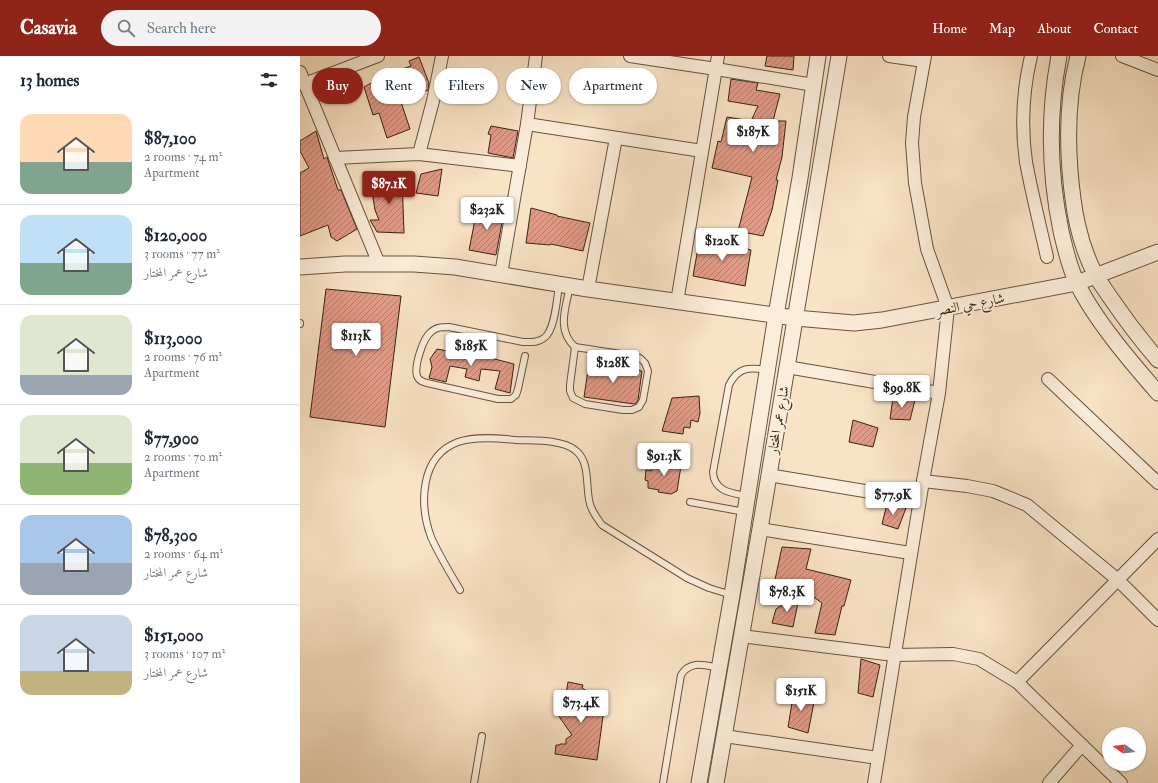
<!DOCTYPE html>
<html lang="en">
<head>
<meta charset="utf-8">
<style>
  body { margin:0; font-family:"IM FELL Double Pica",Amiri,serif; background:#f2f2f3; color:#1f2937; height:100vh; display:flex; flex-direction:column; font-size:15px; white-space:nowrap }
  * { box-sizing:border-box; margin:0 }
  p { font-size:13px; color:#747a83 }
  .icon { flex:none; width:22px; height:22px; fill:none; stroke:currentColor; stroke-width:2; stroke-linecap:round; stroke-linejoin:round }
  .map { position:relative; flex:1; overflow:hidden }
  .drawer { display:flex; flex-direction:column; background:#fff; width:300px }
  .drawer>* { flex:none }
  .top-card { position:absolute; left:12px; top:12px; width:380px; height:36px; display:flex; gap:8px }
  .needle { width:26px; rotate:284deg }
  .fabs { position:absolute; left:802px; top:671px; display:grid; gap:8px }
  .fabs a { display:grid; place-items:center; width:44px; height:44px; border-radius:50%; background:#fff; box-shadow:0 1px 3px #0004; font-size:20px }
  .price { position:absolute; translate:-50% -34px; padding:0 9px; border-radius:4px; background:#fff; color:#222; font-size:13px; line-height:26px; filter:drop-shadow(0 1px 2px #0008) }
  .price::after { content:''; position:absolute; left:50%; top:24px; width:12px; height:9px; margin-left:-6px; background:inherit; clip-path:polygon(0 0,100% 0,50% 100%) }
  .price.selected { background:#8f2418; color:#fff }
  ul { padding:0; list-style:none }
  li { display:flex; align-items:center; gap:12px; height:100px; padding:0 20px }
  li+li { border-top:1px solid #e0e1e3 }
  li span { display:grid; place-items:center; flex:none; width:112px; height:80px; border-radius:12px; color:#555 }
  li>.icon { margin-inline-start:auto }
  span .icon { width:48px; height:48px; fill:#fffc; stroke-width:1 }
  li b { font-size:17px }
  h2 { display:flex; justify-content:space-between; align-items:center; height:48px; padding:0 20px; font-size:17px }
  .tag { padding:0 14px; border-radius:18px; background:#fff; box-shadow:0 1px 3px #0004; font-size:14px; line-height:36px }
  .tag.selected { background:#8f2418; color:#fff }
  header { display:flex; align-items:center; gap:24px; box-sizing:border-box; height:56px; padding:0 20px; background:#8f2418; color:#fff }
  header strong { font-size:19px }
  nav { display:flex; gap:22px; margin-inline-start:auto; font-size:14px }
  .search { width:280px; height:36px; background:#f2f2f3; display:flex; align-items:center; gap:10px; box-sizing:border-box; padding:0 14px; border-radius:22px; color:#747a83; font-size:15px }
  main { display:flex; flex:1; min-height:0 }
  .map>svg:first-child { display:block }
</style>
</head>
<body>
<header>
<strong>Casavia</strong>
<div class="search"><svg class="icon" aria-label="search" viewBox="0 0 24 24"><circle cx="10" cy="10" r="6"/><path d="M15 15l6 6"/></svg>Search here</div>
<nav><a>Home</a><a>Map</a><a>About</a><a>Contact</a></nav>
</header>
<main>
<section class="drawer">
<h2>13 homes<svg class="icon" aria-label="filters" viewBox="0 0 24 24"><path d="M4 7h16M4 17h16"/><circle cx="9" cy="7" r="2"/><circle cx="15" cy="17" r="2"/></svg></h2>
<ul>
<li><span style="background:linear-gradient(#ffd9b3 60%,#7fa58c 0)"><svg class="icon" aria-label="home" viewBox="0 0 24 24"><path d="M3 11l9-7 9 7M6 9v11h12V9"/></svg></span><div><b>$87,100</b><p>2 rooms · 74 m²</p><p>Apartment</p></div></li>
<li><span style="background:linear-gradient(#bfe0f5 60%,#7fa58c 0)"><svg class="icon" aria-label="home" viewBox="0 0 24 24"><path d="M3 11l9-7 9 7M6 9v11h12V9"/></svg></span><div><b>$120,000</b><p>3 rooms · 77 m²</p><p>شارع عمر المختار</p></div></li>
<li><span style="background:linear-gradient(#dfe7d0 75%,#9aa5b1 0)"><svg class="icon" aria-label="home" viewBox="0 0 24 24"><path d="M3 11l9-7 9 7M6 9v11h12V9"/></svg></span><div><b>$113,000</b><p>2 rooms · 76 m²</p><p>Apartment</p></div></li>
<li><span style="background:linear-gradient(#dfe7d0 60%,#8fb573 0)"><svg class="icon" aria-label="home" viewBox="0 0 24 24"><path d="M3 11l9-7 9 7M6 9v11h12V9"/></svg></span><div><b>$77,900</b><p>2 rooms · 70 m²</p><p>Apartment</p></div></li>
<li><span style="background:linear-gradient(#a9c7e8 60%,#9aa5b1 0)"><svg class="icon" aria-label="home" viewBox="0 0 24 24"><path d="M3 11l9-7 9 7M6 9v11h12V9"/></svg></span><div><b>$78,300</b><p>2 rooms · 64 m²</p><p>شارع عمر المختار</p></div></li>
<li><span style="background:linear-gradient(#c9d6e8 70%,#c2b280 0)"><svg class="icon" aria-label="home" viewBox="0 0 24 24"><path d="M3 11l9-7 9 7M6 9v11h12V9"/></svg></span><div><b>$151,000</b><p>3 rooms · 107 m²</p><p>شارع عمر المختار</p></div></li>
</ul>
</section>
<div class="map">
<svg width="858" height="727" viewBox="0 0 858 727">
  <defs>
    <pattern id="building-hatch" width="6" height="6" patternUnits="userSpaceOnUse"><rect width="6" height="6" fill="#e09b88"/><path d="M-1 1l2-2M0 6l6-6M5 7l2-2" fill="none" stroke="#b67e6e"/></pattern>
  </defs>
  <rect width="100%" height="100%" fill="#f9e3c5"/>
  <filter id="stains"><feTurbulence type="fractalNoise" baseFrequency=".005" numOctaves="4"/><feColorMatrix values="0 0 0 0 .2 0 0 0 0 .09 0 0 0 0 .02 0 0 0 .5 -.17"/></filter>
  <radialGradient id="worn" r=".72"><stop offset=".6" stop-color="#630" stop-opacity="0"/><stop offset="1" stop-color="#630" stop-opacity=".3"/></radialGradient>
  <g fill="url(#building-hatch)" stroke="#362415">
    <path d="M467 0H494L493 14 465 10Z"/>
    <path d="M119 1 129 27 128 34 101 46 110 73 87 82 79 57 73 59 64 31 86 19 111 10 109 5Z"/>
    <path d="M431 23 458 27 456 34 480 38 473 65H486L482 101 476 124H478L472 154 463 180 438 175 452 121 412 112 418 85 421 86 427 61 451 65 458 50 428 45Z"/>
    <path d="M191 70 218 75 213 102 188 97 191 79 188 78Z"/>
    <path d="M16 75 24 103 27 101 38 134H41L57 173 37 185 31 181 28 169 0 180V117L9 112 0 95V85Z"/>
    <path d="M142 113 138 140 116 137 121 118Z"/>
    <path d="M77 120 102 122 104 177 77 176 70 164H79L75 154 73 142Z"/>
    <path d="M178 149 204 156 196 199 169 194Z"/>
    <path d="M231 152 257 159V160L290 167 283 195 251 188 250 189 226 187Z"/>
    <path d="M400 181 451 194 445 230 393 220Z"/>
    <path d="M26 233 101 240 85 371 10 361Z"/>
    <path d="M171 291 178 292 183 300 214 308 210 337 195 333 200 315 181 313 179 325 165 321 167 313 150 310 146 326 129 322 132 311 130 303 137 293 163 298Z"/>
    <path d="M289 307 342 315 338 344 336 347 334 348 284 341Z"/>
    <path d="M399 340 400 357 398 366 391 364 390 372 384 371 383 378 362 375 372 342Z"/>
    <path d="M593 341 615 344 610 364 590 363Z"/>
    <path d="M553 364 578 372 573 391 549 386Z"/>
    <path d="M362 404 373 406 372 408 381 410 377 435 371 438 358 436 359 434 348 432V425L345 424 346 414 351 415 352 408 359 409Z"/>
    <path d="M587 448 606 452 598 473 582 468Z"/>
    <path d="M482 491 511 493 506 513 551 524 544 550H542L535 579 515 577 522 547 504 534 473 533Z"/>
    <path d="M500 537 493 571 472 567 476 553Z"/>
    <path d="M561 603 580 609 573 641 558 637Z"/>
    <path d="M268 626 283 629 282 632 290 637 289 644 298 645 297 652 304 653 297 704 255 698 256 689H260V688H266V683L272 679 258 659 263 655Z"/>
    <path d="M494 635 515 641 508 677 488 671Z"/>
  </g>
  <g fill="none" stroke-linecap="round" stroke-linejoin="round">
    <g stroke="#675441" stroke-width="8">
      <g id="service">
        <path d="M270 230C266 251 256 274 275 291"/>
        <path d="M0 268V267"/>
        <path d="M275 291 334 300 340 302 345 307 348 315 343 344 339 351 332 354H323L285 348 273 342 270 335V329Z"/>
        <path d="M225 300 218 333 216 339 211 343H198L127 327C123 326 119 325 117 320 114 310 123 282 131 276 136 271 142 271 149 271L223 286C230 286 238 287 244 282 255 275 257 242 259 229"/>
        <path d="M447 440C432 437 414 436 413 416L429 329C438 311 449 311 467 314"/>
        <path d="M390 446 445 456"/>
        <path d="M160 534C150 517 139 499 131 481 119 448 120 400 158 386 175 380 198 382 216 384 233 385 261 383 275 394 291 406 285 430 290 448 292 456 297 462 302 469L387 522 409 532 432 539"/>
        <path d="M174 727 182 680"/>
        <path d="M363 727 381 619C390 604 404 609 419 612"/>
      </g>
    </g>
    <g stroke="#675441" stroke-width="14">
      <g id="minor">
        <path d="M330 0 416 13 514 29"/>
        <path d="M589 0 624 5"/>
        <path d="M731 0C723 34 721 71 726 106 732 138 740 170 747 201"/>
        <path d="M822 0 858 14"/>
        <path d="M0 16 79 208"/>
        <path d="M4 28 78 0"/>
        <path d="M227 68 402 95"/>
        <path d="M119 98 133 45 142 0"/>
        <path d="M35 102 119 98 220 110"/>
        <path d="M201 218 227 68 236 0"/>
        <path d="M288 233 316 82"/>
        <path d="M377 246 418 0"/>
        <path d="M487 311 639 337"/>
        <path d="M748 323 858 427"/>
        <path d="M468 419 619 444"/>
        <path d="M623 425 667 430 693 435 727 449 818 524 858 564"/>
        <path d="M460 473 610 497"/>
        <path d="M441 580 594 599 653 598 679 603 717 626 821 727"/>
        <path d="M717 626 858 483"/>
        <path d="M424 680 578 702"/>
        <path d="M574 727 623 425 639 337 648 252 627 193 615 127 612 87 614 61 625 0"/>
        <path d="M749 727 782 689"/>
      </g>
    </g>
    <g stroke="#675441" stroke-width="17">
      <g id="tertiary">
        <path d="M759 0C748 58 749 117 761 175 765 192 769 211 777 227 795 264 831 306 858 337"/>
        <path d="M778 0C768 38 767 76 770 115 773 151 778 185 795 218 799 226 805 233 810 241 825 263 841 284 858 304"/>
        <path d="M0 211 45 208H114L155 211 288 233 495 262 554 267 582 264 777 227 858 196"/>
        <path d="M399 727 432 539 476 259 500 122 518 0"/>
        <path d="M416 727 460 473 539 0"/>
      </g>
    </g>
    <use href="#service" stroke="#fbedd9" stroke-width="6"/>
    <use href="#minor" stroke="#fbedd9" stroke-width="12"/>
    <use href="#tertiary" stroke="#fbedd9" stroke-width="15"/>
  </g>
  <g text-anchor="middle" stroke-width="4" stroke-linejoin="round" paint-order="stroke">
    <g font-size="14" fill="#362415" stroke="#fbedd9">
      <text transform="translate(670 248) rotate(-11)" y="5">شارع حي النصر</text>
      <text transform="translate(478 364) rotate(-80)" y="5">شارع عمر المختار</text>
    </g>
  </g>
  <rect width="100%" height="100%" filter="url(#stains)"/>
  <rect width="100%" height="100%" fill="url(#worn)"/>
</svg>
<div class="fabs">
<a><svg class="needle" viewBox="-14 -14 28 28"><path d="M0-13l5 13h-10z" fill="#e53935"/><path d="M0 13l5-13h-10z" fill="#747a83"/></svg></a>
</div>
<b class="price" style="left:453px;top:97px">$187K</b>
<b class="price selected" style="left:89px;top:149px">$87.1K</b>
<b class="price" style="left:187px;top:175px">$232K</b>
<b class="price" style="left:422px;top:206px">$120K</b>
<b class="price" style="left:56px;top:301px">$113K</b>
<b class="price" style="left:171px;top:311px">$185K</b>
<b class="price" style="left:313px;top:328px">$128K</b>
<b class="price" style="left:602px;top:353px">$99.8K</b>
<b class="price" style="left:364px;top:421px">$91.3K</b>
<b class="price" style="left:593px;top:460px">$77.9K</b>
<b class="price" style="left:487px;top:557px">$78.3K</b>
<b class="price" style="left:501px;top:656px">$151K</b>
<b class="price" style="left:281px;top:668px">$73.4K</b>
<div class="top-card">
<a class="tag selected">Buy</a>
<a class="tag">Rent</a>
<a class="tag">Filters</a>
<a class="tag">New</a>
<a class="tag">Apartment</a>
</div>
</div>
</main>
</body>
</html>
